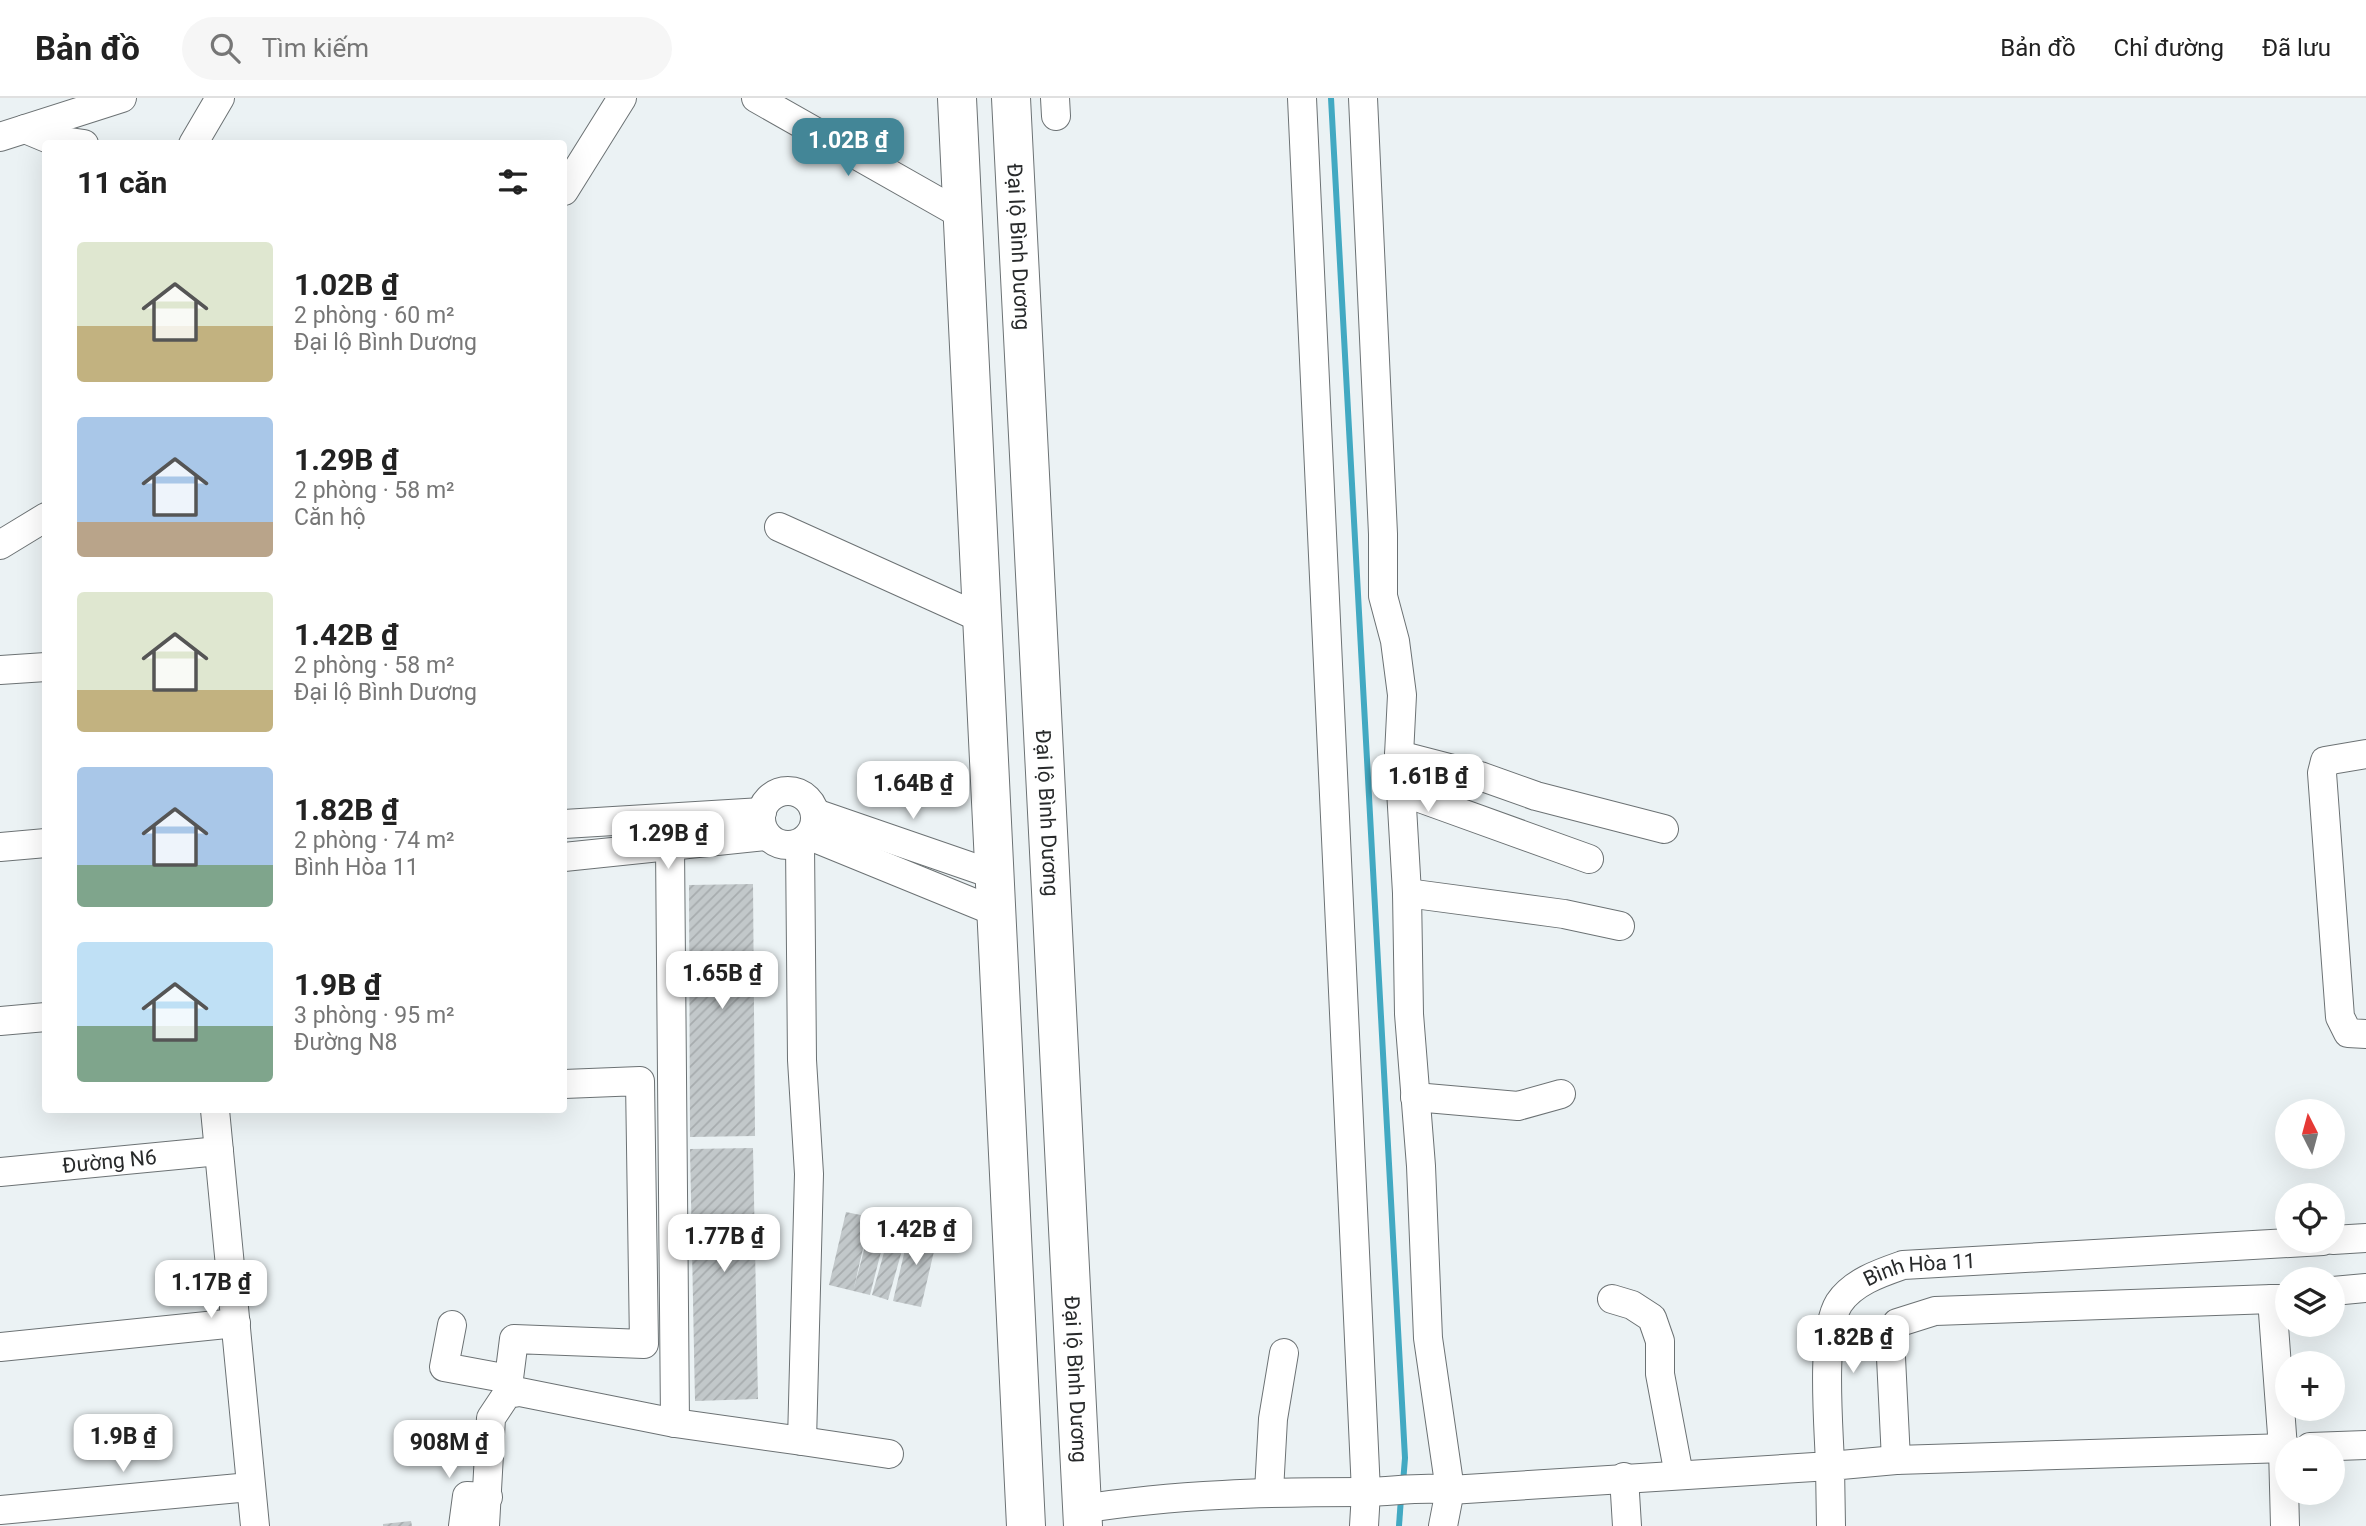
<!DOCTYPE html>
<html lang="vi">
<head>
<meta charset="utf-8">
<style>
  body { margin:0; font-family:Roboto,sans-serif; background:#f6f6f6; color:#222; height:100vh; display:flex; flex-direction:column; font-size:26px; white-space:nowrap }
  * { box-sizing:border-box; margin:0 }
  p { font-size:23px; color:#767676 }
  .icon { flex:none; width:38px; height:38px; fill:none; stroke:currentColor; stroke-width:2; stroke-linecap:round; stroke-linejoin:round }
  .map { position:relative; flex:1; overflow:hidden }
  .sheet { position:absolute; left:42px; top:42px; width:525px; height:973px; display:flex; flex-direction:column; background:#fff; border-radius:7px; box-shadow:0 7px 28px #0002 }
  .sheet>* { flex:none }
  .needle { width:46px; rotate:354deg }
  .tools { position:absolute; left:2275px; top:1001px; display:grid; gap:14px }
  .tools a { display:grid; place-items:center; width:70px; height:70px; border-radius:50%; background:#fff; box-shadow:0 7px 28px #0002; font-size:35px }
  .price { position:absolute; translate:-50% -60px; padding:0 16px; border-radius:14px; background:#fff; color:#222; font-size:23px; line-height:46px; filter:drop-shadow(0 2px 4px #0008) }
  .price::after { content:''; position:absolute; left:50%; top:42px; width:21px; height:16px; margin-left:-10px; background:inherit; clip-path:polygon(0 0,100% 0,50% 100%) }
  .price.active { background:#438697; color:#fff }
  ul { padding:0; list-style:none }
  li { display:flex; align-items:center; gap:21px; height:175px; padding:0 35px }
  li span { display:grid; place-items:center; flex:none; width:196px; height:140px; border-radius:7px; color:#555 }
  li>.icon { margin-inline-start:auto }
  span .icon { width:84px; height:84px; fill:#fffc; stroke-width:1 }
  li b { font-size:30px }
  h2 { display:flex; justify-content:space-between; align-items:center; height:84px; padding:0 35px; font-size:30px }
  header { display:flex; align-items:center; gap:42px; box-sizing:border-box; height:98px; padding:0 35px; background:#fff; border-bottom:2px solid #e0e0e0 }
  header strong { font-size:33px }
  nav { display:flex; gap:38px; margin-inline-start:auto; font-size:24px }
  .search { width:490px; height:63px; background:#f6f6f6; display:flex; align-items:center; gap:18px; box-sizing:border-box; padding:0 24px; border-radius:38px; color:#767676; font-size:26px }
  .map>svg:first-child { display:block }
</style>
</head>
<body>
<header>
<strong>Bản đồ</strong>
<div class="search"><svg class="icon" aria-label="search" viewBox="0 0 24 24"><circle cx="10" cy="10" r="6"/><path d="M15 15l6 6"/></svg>Tìm kiếm</div>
<nav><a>Bản đồ</a><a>Chỉ đường</a><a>Đã lưu</a></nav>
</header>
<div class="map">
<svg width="2366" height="1428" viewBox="0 0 2366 1428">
  <defs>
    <pattern id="building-hatch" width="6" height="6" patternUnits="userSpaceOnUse" patternTransform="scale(1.75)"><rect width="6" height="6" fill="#c2c8ca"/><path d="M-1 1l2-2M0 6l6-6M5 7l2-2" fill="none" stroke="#a7acae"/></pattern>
  </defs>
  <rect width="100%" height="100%" fill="#ebf2f4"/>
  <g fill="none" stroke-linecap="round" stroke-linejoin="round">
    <g stroke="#42a9c2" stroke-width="6">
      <path d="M1331 0 1405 1360 1403 1385"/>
      <path d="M1399 1428 1401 1400"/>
    </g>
  </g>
  <g fill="url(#building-hatch)">
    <path d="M753 786 755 1038 690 1039 689 787Z"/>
    <path d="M753 1050 758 1301 695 1303 690 1051Z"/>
    <path d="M846 1114 870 1119 854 1190 872 1122 888 1126 870 1197 829 1187Z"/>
    <path d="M892 1126 908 1131 888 1202 872 1197Z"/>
    <path d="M910 1130 943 1137 940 1150 935 1149 921 1209 893 1203Z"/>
    <path d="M411 1423 412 1428H383V1426Z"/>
  </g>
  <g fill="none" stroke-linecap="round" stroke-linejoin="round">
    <g stroke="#6c7274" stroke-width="30">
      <g id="minor">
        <path d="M756 0 964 118"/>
        <path d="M1055 0 1056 18"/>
        <path d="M1302 0 1366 1394 1364 1428"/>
        <path d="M1363 0 1383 436V498L1395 543 1402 597 1399 657 1407 795 1409 916 1421 1068 1428 1240 1450 1392 1443 1428"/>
        <path d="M25 31 49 41 84 46"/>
        <path d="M0 39 122 0"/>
        <path d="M193 46 220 0"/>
        <path d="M564 93 622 0"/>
        <path d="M779 429 983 521"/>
        <path d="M0 447 46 419"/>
        <path d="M0 572 46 569"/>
        <path d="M2366 656 2325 663 2322 675 2340 919 2348 935 2366 936"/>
        <path d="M1399 657 1480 678 1536 698 1664 731"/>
        <circle cx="788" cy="720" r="27"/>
        <path d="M1403 694 1589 761"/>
        <path d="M815 715 995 777"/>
        <path d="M564 726 762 714"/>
        <path d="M810 738 996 814"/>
        <path d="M670 748 675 1325"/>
        <path d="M0 749 46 745"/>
        <path d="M564 759 766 738"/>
        <path d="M1407 795 1564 816 1620 828"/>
        <path d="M0 923 46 919"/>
        <path d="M1415 999 1518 1008 1561 996"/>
        <path d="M215 1012 255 1428"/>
        <path id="s1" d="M0 1074 219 1053"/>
        <path d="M2333 1142 2366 1140"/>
        <path d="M2333 1193 2366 1190"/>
        <path d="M1612 1201 1632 1207 1652 1220 1660 1243V1276L1679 1377"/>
        <path d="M452 1227 444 1269 509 1281"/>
        <path d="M0 1249 236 1225"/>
        <path d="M507 1296 514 1241 644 1246 640 983 564 986"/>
        <path d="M802 1343 889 1356"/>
        <path d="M2310 1349 2366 1347"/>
        <path d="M1896 1362 1890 1239 1897 1225 1935 1213 2272 1201"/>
        <path d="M1624 1379 1627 1428"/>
        <path d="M1269 1393 1273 1321 1284 1255"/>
        <path id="s2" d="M1082 1411C1176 1396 1270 1394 1364 1394 1393 1394 1421 1388 1450 1392L1830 1368C1829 1329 1820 1236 1839 1205 1853 1184 1880 1175 1903 1167L2323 1143"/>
        <path d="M0 1412 250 1389"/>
        <path d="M463 1428 467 1398 488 1399"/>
        <path d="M485 1428 491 1320 507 1296 520 1294 675 1325 802 1343 809 1076 802 962 800 746"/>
        <path d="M1831 1428 1830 1368 1896 1362 2287 1350"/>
        <path d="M2285 1428 2283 1350 2272 1201H2287"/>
      </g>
    </g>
    <g stroke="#6c7274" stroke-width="40">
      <g id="highway">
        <path d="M957 0 1026 1428"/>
        <path id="s3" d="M1011 0 1083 1428"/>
      </g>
    </g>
    <use href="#minor" stroke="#fff" stroke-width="28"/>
    <use href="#highway" stroke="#fff" stroke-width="38"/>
  </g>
  <g text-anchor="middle" stroke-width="5" stroke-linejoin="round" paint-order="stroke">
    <g font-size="21" fill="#282a2b" stroke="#fdfeff">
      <text dy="7" stroke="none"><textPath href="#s3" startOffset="149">Đại lộ Bình Dương</textPath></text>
      <text dy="7" stroke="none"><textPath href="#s3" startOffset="716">Đại lộ Bình Dương</textPath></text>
      <text dy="7" stroke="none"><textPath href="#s1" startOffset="110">Đường N6</textPath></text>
      <text dy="7" stroke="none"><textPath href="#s2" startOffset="1006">Bình Hòa 11</textPath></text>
      <text dy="7" stroke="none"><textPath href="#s3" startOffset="1283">Đại lộ Bình Dương</textPath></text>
    </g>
  </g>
</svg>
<div class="tools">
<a><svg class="needle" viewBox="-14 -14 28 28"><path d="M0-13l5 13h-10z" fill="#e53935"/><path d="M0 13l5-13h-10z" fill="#767676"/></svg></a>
<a><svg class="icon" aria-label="locate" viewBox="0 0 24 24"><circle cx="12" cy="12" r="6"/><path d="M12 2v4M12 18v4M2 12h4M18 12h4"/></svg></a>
<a><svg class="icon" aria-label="layers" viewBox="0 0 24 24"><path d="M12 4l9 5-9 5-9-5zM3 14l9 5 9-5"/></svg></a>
<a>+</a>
<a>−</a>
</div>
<b class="price active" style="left:848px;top:80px">1.02B ₫</b>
<b class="price" style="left:1428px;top:716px">1.61B ₫</b>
<b class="price" style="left:913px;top:723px">1.64B ₫</b>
<b class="price" style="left:668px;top:773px">1.29B ₫</b>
<b class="price" style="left:722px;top:913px">1.65B ₫</b>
<b class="price" style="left:916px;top:1169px">1.42B ₫</b>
<b class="price" style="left:724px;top:1176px">1.77B ₫</b>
<b class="price" style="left:211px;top:1222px">1.17B ₫</b>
<b class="price" style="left:1853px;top:1277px">1.82B ₫</b>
<b class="price" style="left:123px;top:1376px">1.9B ₫</b>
<b class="price" style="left:449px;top:1382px">908M ₫</b>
<section class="sheet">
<h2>11 căn<svg class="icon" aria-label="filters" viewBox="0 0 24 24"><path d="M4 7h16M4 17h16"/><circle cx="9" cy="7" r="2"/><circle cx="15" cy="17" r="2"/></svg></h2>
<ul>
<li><span style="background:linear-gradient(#dfe7d0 60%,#c2b280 0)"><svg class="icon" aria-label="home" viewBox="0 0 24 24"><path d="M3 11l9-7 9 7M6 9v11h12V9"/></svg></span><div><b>1.02B ₫</b><p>2 phòng · 60 m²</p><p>Đại lộ Bình Dương</p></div></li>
<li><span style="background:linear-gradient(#a9c7e8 75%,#b9a48a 0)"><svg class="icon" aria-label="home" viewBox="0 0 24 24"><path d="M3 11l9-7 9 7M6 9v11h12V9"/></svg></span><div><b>1.29B ₫</b><p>2 phòng · 58 m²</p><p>Căn hộ</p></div></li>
<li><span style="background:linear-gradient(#dfe7d0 70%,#c2b280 0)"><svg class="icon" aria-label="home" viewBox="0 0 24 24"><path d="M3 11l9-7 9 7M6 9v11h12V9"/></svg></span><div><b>1.42B ₫</b><p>2 phòng · 58 m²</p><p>Đại lộ Bình Dương</p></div></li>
<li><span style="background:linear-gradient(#a9c7e8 70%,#7fa58c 0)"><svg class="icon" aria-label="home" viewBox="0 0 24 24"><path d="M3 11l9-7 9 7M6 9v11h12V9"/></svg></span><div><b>1.82B ₫</b><p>2 phòng · 74 m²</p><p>Bình Hòa 11</p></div></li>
<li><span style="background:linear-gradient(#bfe0f5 60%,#7fa58c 0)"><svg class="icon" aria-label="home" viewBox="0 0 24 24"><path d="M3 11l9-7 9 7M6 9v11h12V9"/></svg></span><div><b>1.9B ₫</b><p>3 phòng · 95 m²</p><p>Đường N8</p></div></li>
</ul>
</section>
</div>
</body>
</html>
